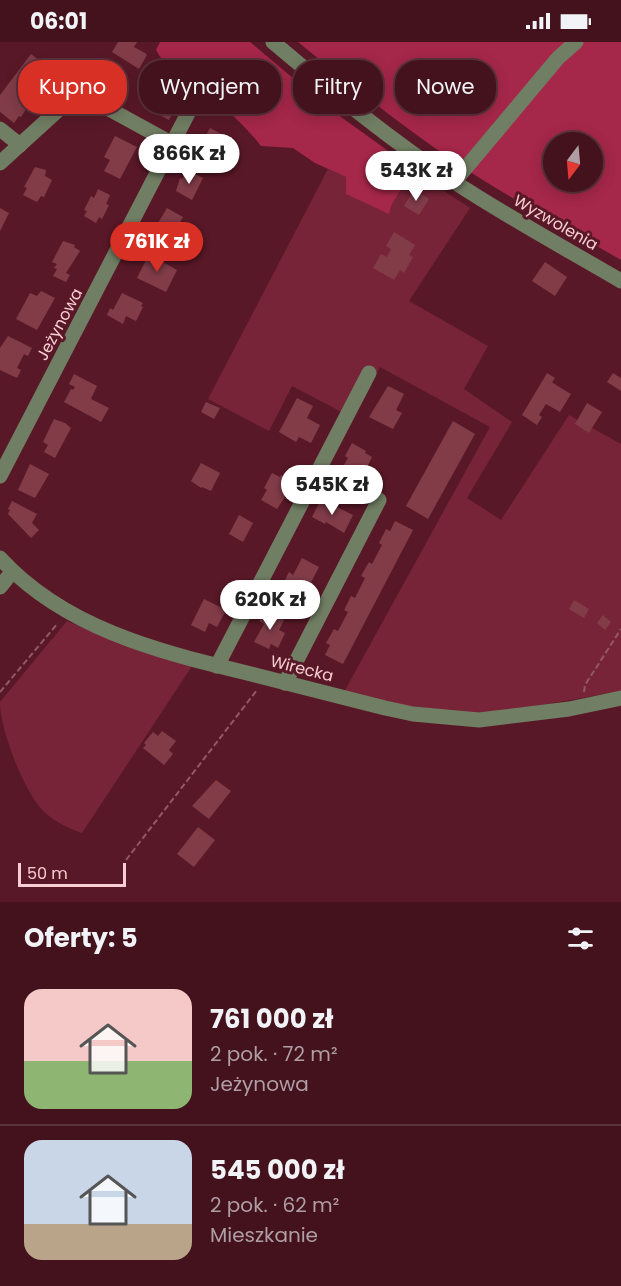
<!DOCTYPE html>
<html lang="pl">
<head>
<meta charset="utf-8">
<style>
  body { margin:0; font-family:Poppins,sans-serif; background:#4d202a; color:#f1f3f6; height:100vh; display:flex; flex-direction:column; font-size:22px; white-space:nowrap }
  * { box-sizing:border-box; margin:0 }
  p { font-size:20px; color:#af9ea4 }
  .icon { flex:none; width:33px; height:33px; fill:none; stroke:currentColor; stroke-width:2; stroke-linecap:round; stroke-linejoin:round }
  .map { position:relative; height:860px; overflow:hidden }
  .details { display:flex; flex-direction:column; background:#43121d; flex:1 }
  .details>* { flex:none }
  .top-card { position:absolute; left:18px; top:18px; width:585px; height:54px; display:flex; gap:12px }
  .needle { width:39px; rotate:196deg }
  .controls { position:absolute; left:543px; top:90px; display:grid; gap:12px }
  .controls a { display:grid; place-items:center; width:60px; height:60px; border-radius:50%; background:#43121d; box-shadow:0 3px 15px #0003,0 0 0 2px #5b323b; font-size:30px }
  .scale { position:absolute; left:18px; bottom:15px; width:108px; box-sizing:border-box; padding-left:6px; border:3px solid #f8ced2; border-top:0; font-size:16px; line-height:21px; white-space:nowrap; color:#f8ced2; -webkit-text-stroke:4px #591827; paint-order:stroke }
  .price { position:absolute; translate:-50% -51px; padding:0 14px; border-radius:21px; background:#fff; color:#222; font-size:20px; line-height:39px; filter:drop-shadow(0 2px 3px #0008) }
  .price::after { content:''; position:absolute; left:50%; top:36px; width:18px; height:14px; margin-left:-9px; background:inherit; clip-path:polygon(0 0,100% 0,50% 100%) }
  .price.active { background:#d93025; color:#fff }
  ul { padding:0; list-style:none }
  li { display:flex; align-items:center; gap:18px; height:150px; padding:0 24px }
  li+li { border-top:2px solid #5b323b }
  li span { display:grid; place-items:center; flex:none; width:168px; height:120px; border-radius:18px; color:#555 }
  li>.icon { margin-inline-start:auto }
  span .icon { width:72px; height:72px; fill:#fffc; stroke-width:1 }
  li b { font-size:26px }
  h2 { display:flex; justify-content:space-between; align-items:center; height:72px; padding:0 24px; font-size:26px }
  .tag { padding:0 21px; border-radius:24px; background:#43121d; box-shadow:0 3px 15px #0003,0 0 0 2px #5b323b; font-size:21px; line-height:54px }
  .tag.active { background:#d93025; color:#fff }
  .status { display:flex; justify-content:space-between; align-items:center; height:42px; padding:0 30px; background:#43121d; direction:ltr }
  .status svg { height:16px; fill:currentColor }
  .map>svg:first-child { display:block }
</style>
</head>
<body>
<div class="status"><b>06:01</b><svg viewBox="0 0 49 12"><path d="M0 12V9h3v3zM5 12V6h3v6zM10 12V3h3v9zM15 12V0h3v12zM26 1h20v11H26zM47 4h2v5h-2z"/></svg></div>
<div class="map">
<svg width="621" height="860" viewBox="0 0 621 860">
  <rect width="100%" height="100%" fill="#591827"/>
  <g fill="#782438">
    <path d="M328 127 346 135 389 171 392 162 403 145H438L470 166 409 259 488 304 464 347 512 380 467 456 501 478 569 373 621 402V649L519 667 478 672 393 662 344 650 490 385 380 325 353 376 292 344 269 389 208 357Z"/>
    <path d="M67 579 125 604 192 624 82 791C67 786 49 777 39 764 22 743 0 687 0 660Z"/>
  </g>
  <g fill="#a52749" fill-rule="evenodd">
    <path d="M160 0H250L326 64 438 145H403L392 162 389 172 346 152V135L315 121 293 106 261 104C250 89 222 62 206 51 187 38 167 29 156 8Z"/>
    <path d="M298 0H621V218C576 192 530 167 486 140 420 99 358 49 298 0ZM554 100H592V140H554Z"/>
  </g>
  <g fill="#813c48">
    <path d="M118 0H137L134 5 145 11 147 13 139 27 112 10Z"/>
    <path d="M31 12 56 31 52 37 50 35 41 50 39 49 34 56 36 57 31 63 30 61 21 75 19 74 14 81 0 70V53Z"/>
    <path d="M155 50 161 53 162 50 172 55 170 58 178 62 169 78 146 66Z"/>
    <path d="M210 86 227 95 219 111 201 102Z"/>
    <path d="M115 94 137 105 120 137 104 129 110 118 104 115Z"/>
    <path d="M35 125 46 128 45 134 52 138 44 155 41 154 37 160 23 153 27 146 24 145Z"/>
    <path d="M187 128 203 136 192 158 176 149 180 136 182 137Z"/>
    <path d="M98 147 110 153 106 162 109 163 102 177 99 175 96 181 84 174 87 169 84 168 91 154 94 156Z"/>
    <path d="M414 147 429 157 419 173 404 164Z"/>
    <path d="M0 166 9 171 0 189Z"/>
    <path d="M167 166 183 175 170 200 152 191Z"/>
    <path d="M394 190 415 203 409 213 413 215 404 231 400 228 394 238 373 226 381 212 387 215 391 207 386 204Z"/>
    <path d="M63 199 75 203 74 205 80 209 66 231 70 233 66 240 53 234 57 227 54 226 57 222 52 220Z"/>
    <path d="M149 212 177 228 166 250 137 236Z"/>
    <path d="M545 220 567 235 555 254 532 239Z"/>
    <path d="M41 249 55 256 37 288 16 277 30 251 37 254Z"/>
    <path d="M122 251 143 261 141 264 143 265 136 279 126 274 123 282 107 273 110 266 113 268Z"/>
    <path d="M8 294 32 306 28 314 24 312 17 326 21 328 17 336 0 328V306Z"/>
    <path d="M547 331 555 336 552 340 556 343 571 352 560 370 546 362 539 373 542 375 537 383 522 373Z"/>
    <path d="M613 331 621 336V349L607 340Z"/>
    <path d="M74 332 97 344 91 357 109 366 101 380 64 360 71 347 73 348 75 345 69 342Z"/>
    <path d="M388 344 404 352 396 368 402 371 393 387 369 375Z"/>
    <path d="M297 356 313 364 307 376 320 383 311 401 299 395 296 400 279 390Z"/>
    <path d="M206 360 220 366 214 377 201 370Z"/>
    <path d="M587 361 602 370 589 391 575 382Z"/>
    <path d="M54 377 65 381 71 386 55 416 44 410 48 403 43 400Z"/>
    <path d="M453 379 475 392 428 477 406 464Z"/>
    <path d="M352 401 366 409 365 411 372 415 364 431 358 428 354 435 341 428 348 416 345 414Z"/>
    <path d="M201 421 220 431 211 449 202 445 201 446 191 439Z"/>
    <path d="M30 422 49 432 35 456 18 448Z"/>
    <path d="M272 431 280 435 281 433 288 437 287 439 293 443 277 467 261 458 267 448 264 446Z"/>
    <path d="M321 457 353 473 344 491 326 480 325 482 312 475Z"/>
    <path d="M12 459 37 472 32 481 39 488 31 496 8 472 10 468 8 467Z"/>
    <path d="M239 473 253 481 243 500 229 492Z"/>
    <path d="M395 479 413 488 343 622 325 613 330 603 326 601 334 587 338 589 348 570 344 568 351 554 355 556 365 536 361 534 369 520 372 522 382 503 379 501 386 487 390 489Z"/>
    <path d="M302 516 319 525 306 550 303 549 301 554 282 544 289 530 293 533Z"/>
    <path d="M204 557 226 568 217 585 209 581 205 590 191 583Z"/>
    <path d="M574 558 589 567 584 576 569 567Z"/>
    <path d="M265 569 284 578 279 588 285 591 278 606 271 602 269 607 254 600 264 582 259 579Z"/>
    <path d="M603 573 611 580 605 588 597 581Z"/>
    <path d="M162 689 176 699 169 708 173 712 164 723 143 706 146 703 144 701 153 690 158 694Z"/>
    <path d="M216 738 231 749 209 777 192 764Z"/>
    <path d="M198 785 215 798 194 825 177 812Z"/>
  </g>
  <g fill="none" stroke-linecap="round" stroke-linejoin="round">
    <g stroke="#925964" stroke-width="2" stroke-dasharray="6 3" stroke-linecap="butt">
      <path d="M0 650 58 581"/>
      <path d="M584 650 585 643 621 587"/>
      <path d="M126 818 257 648"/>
    </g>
    <g stroke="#707e63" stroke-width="15">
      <path d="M273 0C331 49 389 97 453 139 507 175 565 206 621 239"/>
      <path d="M0 87 20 103"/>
      <path d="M0 121 78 50 173 102"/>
      <path d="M454 140 558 16 576 0"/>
      <path d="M0 434 199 50"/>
      <path d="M0 516C63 585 156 609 243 630 290 642 338 654 385 666L413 672 479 678 569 667 621 656"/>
      <path d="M0 545 12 530"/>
      <path d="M217 624 369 331"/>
      <path d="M285 641 379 458"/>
    </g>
  </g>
  <g text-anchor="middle" stroke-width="6" stroke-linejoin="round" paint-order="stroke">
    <g font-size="16" fill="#f8ced2" stroke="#591827">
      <text transform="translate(556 180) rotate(30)" y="6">Wyzwolenia</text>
      <text transform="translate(59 282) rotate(-62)" y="6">Jeżynowa</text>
      <text transform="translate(302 626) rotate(14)" y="6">Wirecka</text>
    </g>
  </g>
</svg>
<div class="controls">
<a><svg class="needle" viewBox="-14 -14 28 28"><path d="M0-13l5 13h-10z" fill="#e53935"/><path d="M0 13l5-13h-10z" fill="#af9ea4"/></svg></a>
</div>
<div class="scale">50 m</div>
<b class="price" style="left:189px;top:143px">866K zł</b>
<b class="price" style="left:416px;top:160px">543K zł</b>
<b class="price active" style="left:157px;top:231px">761K zł</b>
<b class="price" style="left:332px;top:474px">545K zł</b>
<b class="price" style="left:270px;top:589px">620K zł</b>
<div class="top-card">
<a class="tag active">Kupno</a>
<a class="tag">Wynajem</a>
<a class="tag">Filtry</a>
<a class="tag">Nowe</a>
</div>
</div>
<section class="details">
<h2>Oferty: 5<svg class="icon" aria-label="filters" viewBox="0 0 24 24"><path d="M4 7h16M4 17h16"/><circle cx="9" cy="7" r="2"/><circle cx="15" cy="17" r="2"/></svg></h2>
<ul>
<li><span style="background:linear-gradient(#f6c9c9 60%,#8fb573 0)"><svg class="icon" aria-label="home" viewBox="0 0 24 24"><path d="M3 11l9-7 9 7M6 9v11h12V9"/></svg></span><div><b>761 000 zł</b><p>2 pok. · 72 m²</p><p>Jeżynowa</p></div></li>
<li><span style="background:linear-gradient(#c9d6e8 70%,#b9a48a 0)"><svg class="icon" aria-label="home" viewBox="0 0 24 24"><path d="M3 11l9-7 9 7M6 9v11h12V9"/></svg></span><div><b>545 000 zł</b><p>2 pok. · 62 m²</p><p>Mieszkanie</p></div></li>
</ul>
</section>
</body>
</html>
